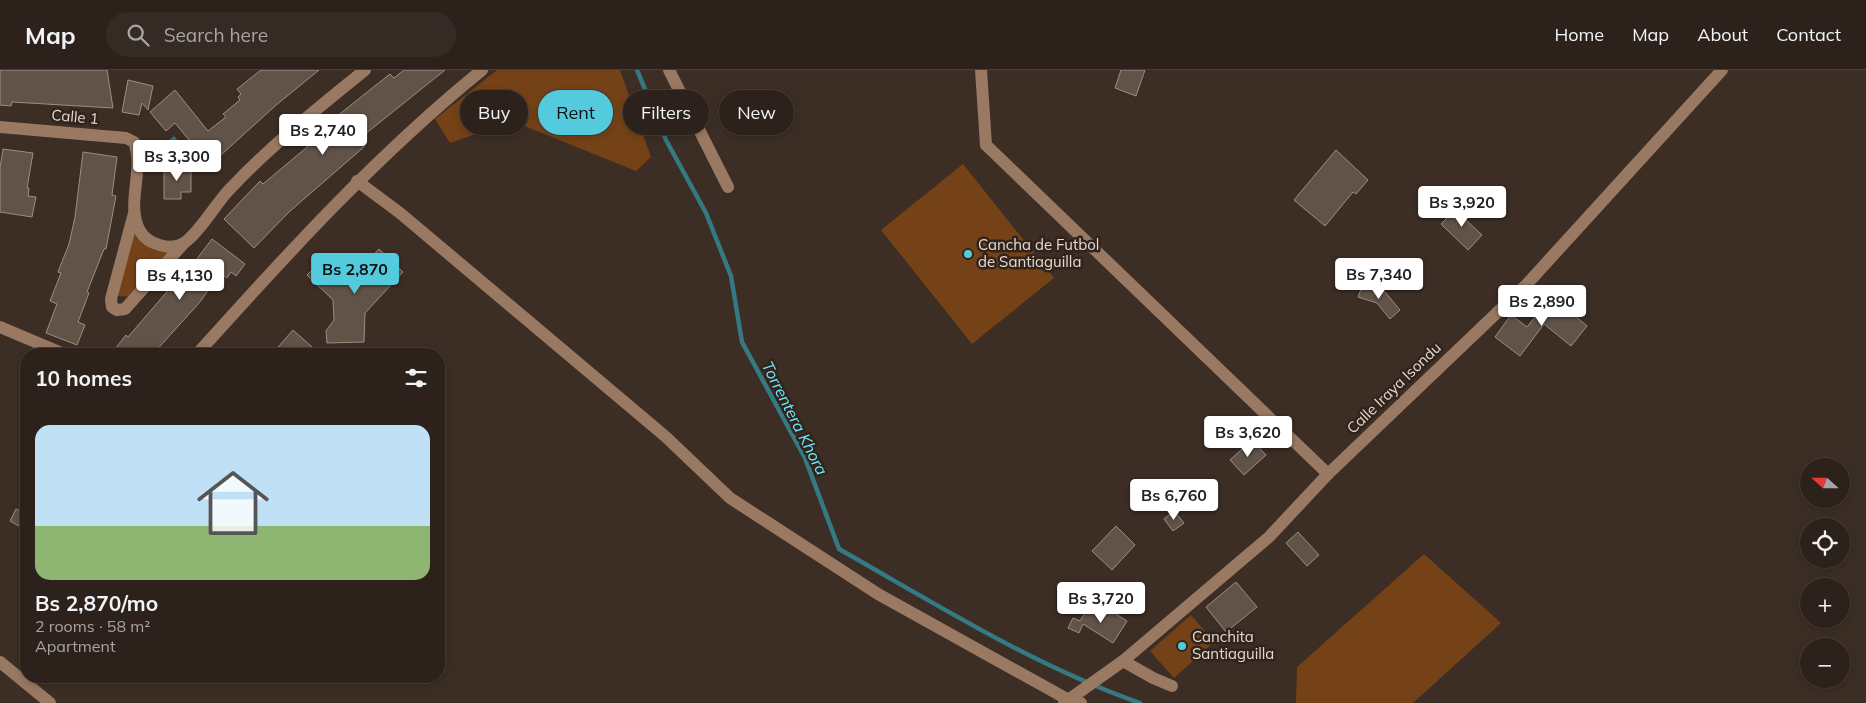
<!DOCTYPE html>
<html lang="en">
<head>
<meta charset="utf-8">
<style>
  body { margin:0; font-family:Mulish,sans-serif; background:#352a24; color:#f1f3f6; height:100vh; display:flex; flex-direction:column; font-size:19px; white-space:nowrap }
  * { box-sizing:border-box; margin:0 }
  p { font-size:16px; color:#a7a4a3 }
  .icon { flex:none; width:28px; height:28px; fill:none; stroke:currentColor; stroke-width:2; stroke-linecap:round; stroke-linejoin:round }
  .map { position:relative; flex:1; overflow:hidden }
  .side { position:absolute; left:20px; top:278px; width:425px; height:335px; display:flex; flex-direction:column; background:#2d221b; border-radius:20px; box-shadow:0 2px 8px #0003,0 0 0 1px #483f3a }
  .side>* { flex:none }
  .top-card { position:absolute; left:460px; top:20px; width:475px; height:45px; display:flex; gap:10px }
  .needle { width:32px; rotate:291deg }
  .buttons { position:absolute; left:1800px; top:388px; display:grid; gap:10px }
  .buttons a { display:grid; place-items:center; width:50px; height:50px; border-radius:50%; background:#2d221b; box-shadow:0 2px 8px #0003,0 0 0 1px #483f3a; font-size:25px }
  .price { position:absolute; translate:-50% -42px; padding:0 11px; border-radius:5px; background:#fff; color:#222; font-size:16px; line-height:32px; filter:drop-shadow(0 1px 2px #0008) }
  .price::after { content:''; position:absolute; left:50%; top:30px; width:15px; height:11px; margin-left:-8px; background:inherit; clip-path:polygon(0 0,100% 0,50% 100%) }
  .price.active { background:#54cadd; color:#111 }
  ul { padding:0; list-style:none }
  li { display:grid; align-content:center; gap:10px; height:265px; padding:0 15px }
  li+li { border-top:1px solid #483f3a }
  li span { display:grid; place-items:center; height:155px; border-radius:15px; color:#555 }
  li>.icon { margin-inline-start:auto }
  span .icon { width:90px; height:90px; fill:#fffc; stroke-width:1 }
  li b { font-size:21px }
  h2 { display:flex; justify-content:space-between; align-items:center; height:60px; padding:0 15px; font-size:21px }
  .pill { padding:0 18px; border-radius:22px; background:#2d221b; box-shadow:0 2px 8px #0003,0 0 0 1px #483f3a; font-size:18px; line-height:45px }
  .pill.active { background:#54cadd; color:#111 }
  header { display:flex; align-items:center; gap:30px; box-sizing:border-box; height:70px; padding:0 25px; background:#2d221b; border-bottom:1px solid #483f3a }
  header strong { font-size:24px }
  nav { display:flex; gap:28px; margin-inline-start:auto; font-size:18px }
  .search { width:350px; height:45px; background:#352a24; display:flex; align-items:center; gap:12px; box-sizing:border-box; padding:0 18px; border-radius:28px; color:#a7a4a3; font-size:19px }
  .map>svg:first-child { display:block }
</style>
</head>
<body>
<header>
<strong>Map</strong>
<div class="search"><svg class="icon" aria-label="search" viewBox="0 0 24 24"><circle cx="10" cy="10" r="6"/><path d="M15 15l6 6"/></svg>Search here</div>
<nav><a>Home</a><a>Map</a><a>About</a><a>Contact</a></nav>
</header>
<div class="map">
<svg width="1866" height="633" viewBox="0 0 1866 633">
  <rect width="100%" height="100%" fill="#3c2e24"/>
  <g fill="#754217">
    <path d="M497 0H620L651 87 636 101 512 51 450 73 435 49Z"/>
    <path d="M963 94 1054 208 972 274 881 160Z"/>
    <path d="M133 161C143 175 152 182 170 182L130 227 119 226 115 220Z"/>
    <path d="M1424 484 1501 553 1413 633H1296L1297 597Z"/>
    <path d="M1191 545 1214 572 1174 608 1150 581Z"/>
  </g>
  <path fill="#347984" d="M174 66 180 73 167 84 161 77Z"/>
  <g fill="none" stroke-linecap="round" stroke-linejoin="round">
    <path stroke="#347984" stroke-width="4.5" d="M637 0 666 70 706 143 731 206 742 272 805 388 839 479C936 534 1034 596 1140 633"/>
  </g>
  <g fill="#625348" stroke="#9e8d82">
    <path d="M0 0H107L113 38 12 32 11 36 0 35Z"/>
    <path d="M261 0H319L275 36 210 95 175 53 166 61 150 42 175 20 208 61 226 47 223 44 240 30 238 27 241 24 237 19Z"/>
    <path d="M404 0H445L359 69 365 76 289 142 254 178 224 149 260 111 263 114 325 62 322 58 390 4 394 8Z"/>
    <path d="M1121 0H1145L1136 26 1115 18Z"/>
    <path d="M128 10 153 16 148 40 142 33 139 45 122 42Z"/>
    <path d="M3 79 33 83 27 118H29L28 126 36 127 32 147 0 142V98Z"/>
    <path d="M1336 80 1368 110 1356 124 1353 122 1325 156 1294 130Z"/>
    <path d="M83 82 117 87 112 125 116 126 106 179H104L87 222 89 223 78 252 85 255 77 275 46 263 57 234 50 231 61 203 58 202 69 174 75 147Z"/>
    <path d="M164 97H191V122H181V129H164Z"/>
    <path d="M1461 134 1470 144 1465 149 1482 165 1468 180 1441 154Z"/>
    <path d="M212 169 245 194 236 206 231 202 227 208 221 203 199 233 153 284H111L126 265 128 267 171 217 174 219Z"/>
    <path d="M379 179 403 202 365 243 364 272 327 273 326 261 334 250 333 230 307 205 322 190 346 214Z"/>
    <path d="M1363 214 1385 222 1400 240 1390 249 1377 233 1358 227Z"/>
    <path d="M1552 226 1587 256 1571 276 1544 254 1520 286 1495 267 1511 245 1527 257Z"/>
    <path d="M293 260 320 284H272Z"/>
    <path d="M1252 370 1266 385 1244 405 1230 390Z"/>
    <path d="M16 439 26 444V460L10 451Z"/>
    <path d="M1174 441 1184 453 1173 461 1164 449Z"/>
    <path d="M1116 456 1135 475 1112 500 1092 481Z"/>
    <path d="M1298 462 1319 485 1307 496 1286 473Z"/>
    <path d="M1236 512 1257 537 1226 562 1206 537Z"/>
    <path d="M1105 537 1127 551 1113 573 1083 554 1079 563 1068 558 1073 548 1080 551 1087 539 1099 546Z"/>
  </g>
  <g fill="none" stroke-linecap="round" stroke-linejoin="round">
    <g stroke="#997961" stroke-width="12">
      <path d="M669 0 728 117"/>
      <path d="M981 0 986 75 1328 404"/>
      <path d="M0 57 126 68 134 72C145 101 125 134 140 161 148 175 171 181 184 173 198 164 216 134 228 121 270 76 318 38 365 0"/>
      <path d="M357 111 400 143 666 367 730 428 878 524 1067 629 1081 633"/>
      <path d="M134 143 111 229 112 237 117 240 125 239 184 173"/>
      <path d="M0 257 64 284"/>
      <path d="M197 284C287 184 377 85 482 0"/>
      <path d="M1123 591 1153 608 1172 616"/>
      <path d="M0 592 50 633"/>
      <path d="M1064 633 1123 591 1269 467 1328 404 1527 214 1722 0"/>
    </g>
  </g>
  <g fill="#54cadd" stroke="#32241a" stroke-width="2">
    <circle cx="968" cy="184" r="5"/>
    <circle cx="1182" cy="576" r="5"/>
  </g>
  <g text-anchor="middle" stroke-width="5" stroke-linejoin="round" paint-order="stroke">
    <g font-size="15" fill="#e2d9d3" stroke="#32241a">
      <text transform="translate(75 47) rotate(5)" y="5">Calle 1</text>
      <text transform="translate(1394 318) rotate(-44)" y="5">Calle Iraya Isondu</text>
    </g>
    <g font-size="15" fill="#e2d9d3" stroke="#32241a" text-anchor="start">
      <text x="978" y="180">Cancha de Futbol<tspan x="978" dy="17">de Santiaguilla</tspan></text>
      <text x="1192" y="572">Canchita<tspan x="1192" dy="17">Santiaguilla</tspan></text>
    </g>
    <g font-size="16" font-style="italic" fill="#66e9fe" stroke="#32241a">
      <text transform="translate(795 348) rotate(63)" y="6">Torrentera Khora</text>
    </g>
  </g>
</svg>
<div class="buttons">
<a><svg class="needle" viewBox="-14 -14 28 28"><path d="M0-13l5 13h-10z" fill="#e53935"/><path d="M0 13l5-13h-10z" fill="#a7a4a3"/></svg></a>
<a><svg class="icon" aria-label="locate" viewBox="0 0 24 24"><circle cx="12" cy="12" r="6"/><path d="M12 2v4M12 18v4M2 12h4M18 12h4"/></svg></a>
<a>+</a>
<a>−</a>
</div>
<b class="price" style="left:323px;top:86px">Bs 2,740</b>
<b class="price" style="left:177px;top:112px">Bs 3,300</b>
<b class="price" style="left:1462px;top:158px">Bs 3,920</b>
<b class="price active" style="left:355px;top:225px">Bs 2,870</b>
<b class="price" style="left:1379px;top:230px">Bs 7,340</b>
<b class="price" style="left:180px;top:231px">Bs 4,130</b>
<b class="price" style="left:1542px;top:257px">Bs 2,890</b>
<b class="price" style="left:1248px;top:388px">Bs 3,620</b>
<b class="price" style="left:1174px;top:451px">Bs 6,760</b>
<b class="price" style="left:1101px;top:554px">Bs 3,720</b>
<div class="top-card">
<a class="pill">Buy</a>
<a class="pill active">Rent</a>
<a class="pill">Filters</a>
<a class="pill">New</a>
</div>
<section class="side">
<h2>10 homes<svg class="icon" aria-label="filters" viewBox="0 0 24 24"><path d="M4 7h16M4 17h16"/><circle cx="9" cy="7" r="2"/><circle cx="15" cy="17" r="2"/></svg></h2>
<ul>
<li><span style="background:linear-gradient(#bfe0f5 65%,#8fb573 0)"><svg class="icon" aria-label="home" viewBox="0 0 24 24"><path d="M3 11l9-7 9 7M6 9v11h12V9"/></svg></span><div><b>Bs 2,870/mo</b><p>2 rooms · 58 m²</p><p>Apartment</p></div></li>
</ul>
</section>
</div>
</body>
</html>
